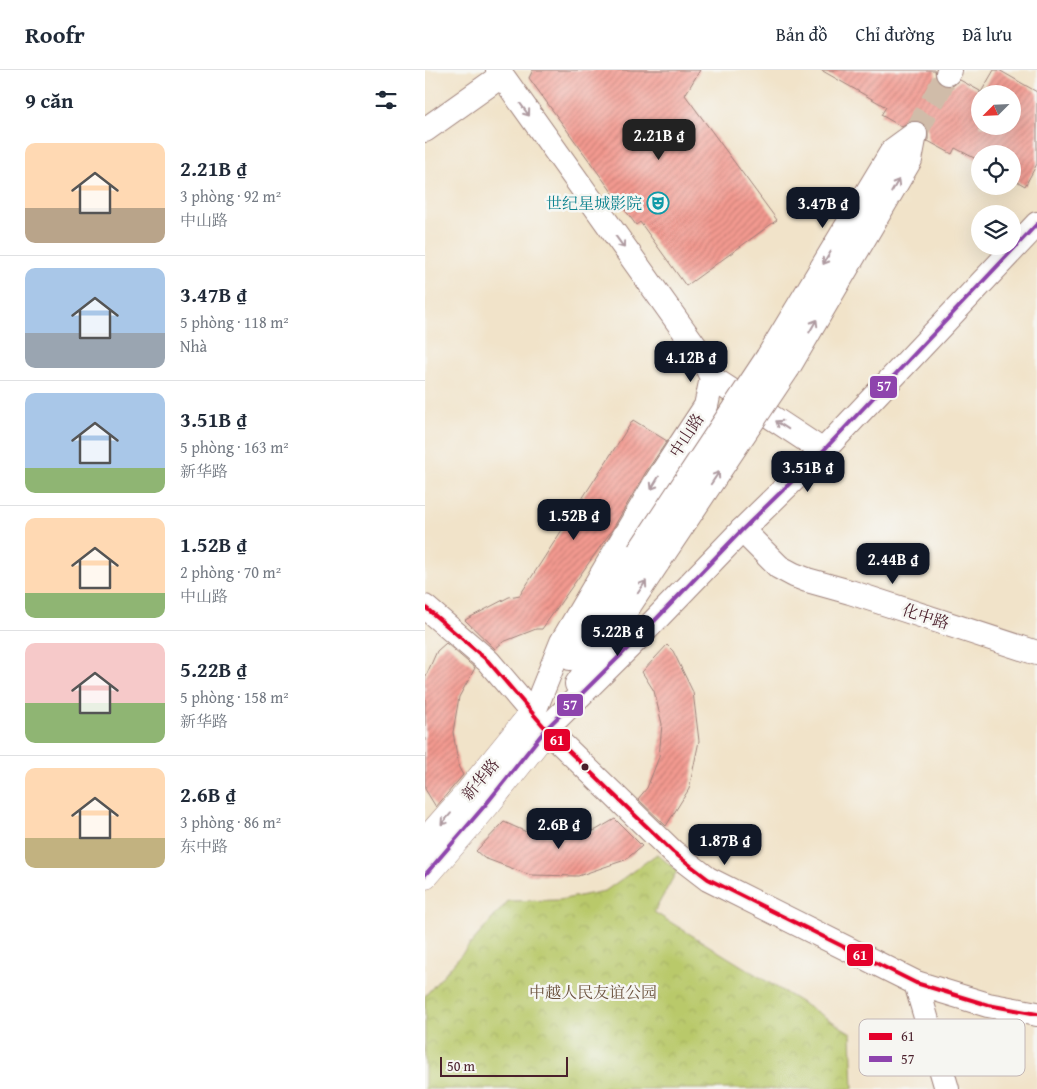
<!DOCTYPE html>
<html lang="vi">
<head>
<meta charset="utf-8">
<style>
  body { margin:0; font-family:"Gentium Book Plus","Noto Serif SC",serif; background:#f6f6f7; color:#1f2937; height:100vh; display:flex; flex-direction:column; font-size:19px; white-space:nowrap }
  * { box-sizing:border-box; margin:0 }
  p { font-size:16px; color:#747a83 }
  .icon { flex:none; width:28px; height:28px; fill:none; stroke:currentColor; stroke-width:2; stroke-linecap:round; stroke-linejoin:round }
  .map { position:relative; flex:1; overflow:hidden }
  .details { display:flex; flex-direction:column; background:#fff; width:425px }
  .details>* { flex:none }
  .needle { width:32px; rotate:246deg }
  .buttons { position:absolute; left:546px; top:15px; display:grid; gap:10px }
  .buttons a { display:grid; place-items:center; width:50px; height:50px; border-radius:50%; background:#fff; box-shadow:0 5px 20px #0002; font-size:25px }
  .scale { position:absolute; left:15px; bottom:12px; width:128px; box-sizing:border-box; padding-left:5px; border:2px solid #4a1f2b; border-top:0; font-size:14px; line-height:18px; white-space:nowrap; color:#4a1f2b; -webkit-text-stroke:4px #f6f6f2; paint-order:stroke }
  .price { position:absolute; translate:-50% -42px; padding:0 11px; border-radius:10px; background:#111827; color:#fff; font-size:16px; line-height:32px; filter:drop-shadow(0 1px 2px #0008) }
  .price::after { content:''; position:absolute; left:50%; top:30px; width:15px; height:11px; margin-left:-8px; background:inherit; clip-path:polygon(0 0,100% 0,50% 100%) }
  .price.selected { background:#222; color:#fff }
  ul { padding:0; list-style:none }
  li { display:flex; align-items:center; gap:15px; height:125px; padding:0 25px }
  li+li { border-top:1px solid #e0e1e3 }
  li span { display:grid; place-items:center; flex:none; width:140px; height:100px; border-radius:10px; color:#555 }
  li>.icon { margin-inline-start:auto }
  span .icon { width:60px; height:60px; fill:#fffc; stroke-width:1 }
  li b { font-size:21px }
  h2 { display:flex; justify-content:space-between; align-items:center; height:60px; padding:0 25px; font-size:21px }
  header { display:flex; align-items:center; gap:30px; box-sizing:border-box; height:70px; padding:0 25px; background:#fff; border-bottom:1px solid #e0e1e3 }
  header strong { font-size:24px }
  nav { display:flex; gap:28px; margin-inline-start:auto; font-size:18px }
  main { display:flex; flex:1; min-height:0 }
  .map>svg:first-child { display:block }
</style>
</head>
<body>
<header>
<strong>Roofr</strong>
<nav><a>Bản đồ</a><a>Chỉ đường</a><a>Đã lưu</a></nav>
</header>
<main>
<section class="details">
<h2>9 căn<svg class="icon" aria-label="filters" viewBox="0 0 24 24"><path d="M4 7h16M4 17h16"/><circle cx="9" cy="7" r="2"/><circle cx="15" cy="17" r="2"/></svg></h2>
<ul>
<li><span style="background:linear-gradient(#ffd9b3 65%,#b9a48a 0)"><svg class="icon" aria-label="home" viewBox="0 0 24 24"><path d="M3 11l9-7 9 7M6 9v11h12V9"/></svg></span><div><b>2.21B ₫</b><p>3 phòng · 92 m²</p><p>中山路</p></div></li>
<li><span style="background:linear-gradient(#a9c7e8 65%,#9aa5b1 0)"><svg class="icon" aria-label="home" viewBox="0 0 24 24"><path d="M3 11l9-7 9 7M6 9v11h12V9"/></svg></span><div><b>3.47B ₫</b><p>5 phòng · 118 m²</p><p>Nhà</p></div></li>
<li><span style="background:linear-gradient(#a9c7e8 75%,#8fb573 0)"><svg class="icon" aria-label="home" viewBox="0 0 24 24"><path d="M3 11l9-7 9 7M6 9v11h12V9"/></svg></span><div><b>3.51B ₫</b><p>5 phòng · 163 m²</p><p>新华路</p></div></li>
<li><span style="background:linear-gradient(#ffd9b3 75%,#8fb573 0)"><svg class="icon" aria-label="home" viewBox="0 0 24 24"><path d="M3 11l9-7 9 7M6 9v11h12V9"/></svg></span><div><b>1.52B ₫</b><p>2 phòng · 70 m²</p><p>中山路</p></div></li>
<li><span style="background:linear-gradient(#f6c9c9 60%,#8fb573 0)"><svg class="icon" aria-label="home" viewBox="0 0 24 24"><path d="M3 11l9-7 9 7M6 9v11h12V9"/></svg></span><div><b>5.22B ₫</b><p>5 phòng · 158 m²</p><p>新华路</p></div></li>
<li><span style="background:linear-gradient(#ffd9b3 70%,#c2b280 0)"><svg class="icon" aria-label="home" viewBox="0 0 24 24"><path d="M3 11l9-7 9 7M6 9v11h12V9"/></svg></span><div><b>2.6B ₫</b><p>3 phòng · 86 m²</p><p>东中路</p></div></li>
</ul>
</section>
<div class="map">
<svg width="612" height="1019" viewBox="0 0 612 1019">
  <defs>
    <pattern id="park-crowns" width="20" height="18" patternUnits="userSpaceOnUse" patternTransform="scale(1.25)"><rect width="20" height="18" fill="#b9c96b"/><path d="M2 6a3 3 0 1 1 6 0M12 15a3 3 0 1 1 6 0" fill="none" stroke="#a1ac5d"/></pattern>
    <pattern id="building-hatch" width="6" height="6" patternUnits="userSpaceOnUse" patternTransform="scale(1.25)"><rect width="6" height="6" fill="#f39a90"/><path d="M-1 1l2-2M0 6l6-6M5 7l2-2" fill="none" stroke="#c77d76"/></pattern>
  </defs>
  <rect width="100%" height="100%" fill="#f6f6f2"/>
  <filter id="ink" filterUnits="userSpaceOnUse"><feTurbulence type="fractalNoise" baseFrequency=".02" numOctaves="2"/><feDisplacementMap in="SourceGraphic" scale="10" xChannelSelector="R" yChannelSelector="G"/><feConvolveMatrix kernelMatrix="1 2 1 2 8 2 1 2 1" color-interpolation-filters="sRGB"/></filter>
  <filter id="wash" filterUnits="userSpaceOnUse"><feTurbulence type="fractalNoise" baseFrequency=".0096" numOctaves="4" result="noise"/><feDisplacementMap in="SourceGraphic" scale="20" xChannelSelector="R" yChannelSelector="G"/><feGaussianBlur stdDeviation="1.12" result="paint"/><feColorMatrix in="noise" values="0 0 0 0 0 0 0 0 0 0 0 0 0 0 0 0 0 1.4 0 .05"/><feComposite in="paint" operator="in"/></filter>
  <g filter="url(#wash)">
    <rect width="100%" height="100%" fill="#f1e3c9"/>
    <path fill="url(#park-crowns)" stroke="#82744b" d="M232 784 252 801 229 842 426 963 428 1019H0V926L83 831 134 830 180 821Z"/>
    <g id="blocks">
      <g fill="url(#building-hatch)">
        <path d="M108 0H275L260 25 352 150 261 216 215 152 211 155 104 8Z"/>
        <path d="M396 0H510L511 9 516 15 523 17 529 15 535 10 555 21V56H588V24H555L569 0H574L612 22V94L600 116 588 109V84H555V91L530 78 527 84 503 71V60L499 53 493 51 488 50 477 57 456 45 461 37Z"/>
        <path d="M208 350 242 371 221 402 187 460 117 559H111L78 572 70 579 40 550 84 527 95 525Z"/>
        <path d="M21 573 50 598 34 627 28 662 34 698 38 705 11 737 0 719V608L12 581Z"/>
        <path d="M242 575 248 581 268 622 274 671 264 719 241 756 213 729 222 718 234 687 237 654 229 621 217 602Z"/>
        <path d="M190 749 217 776 200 790 153 806 105 805 59 788 51 781 79 752 106 764 139 767 171 760Z"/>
      </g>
    </g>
  </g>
  <g filter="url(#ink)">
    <use href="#blocks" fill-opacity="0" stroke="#9e817a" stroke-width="1"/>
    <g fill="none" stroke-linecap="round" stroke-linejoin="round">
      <path stroke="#d0bca9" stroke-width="24" stroke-dasharray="24 12" stroke-linecap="butt" d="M490 64 523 3"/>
      <g stroke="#9e817a" stroke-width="26">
        <g id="minor">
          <path d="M73 0 277 286 287 308 281 336 233 409 137 572 108 644"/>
          <path d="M523 3 525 0"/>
          <path d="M0 60 76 6"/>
          <path d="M343 287 468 80 490 64"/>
          <path d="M363 298 485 90 490 64"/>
          <path d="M287 308 398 381"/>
          <path d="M317 460 354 497 369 505 382 510 425 522 612 583"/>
          <path d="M0 537 63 591 121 659 248 782 283 809 491 913 563 935 612 944"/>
          <path d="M145 588 214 482"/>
          <path d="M152 614 233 492"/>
          <path d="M121 659 211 570 317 460 398 381 612 154"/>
          <path d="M491 913 522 1019"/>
        </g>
      </g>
      <g stroke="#9e817a" stroke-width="29">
        <g id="major">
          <path d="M0 773 44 723 108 644"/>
          <path d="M0 805 62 733 121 659"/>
        </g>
      </g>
      <use href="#minor" stroke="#fff" stroke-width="24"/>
      <use href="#major" stroke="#fff" stroke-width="28"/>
      <g stroke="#9e817a" stroke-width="26" stroke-linecap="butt">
        <g id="minor-bridge">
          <path d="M214 482 343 287"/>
          <path d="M233 492 363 298"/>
        </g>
      </g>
      <use href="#minor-bridge" stroke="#fff" stroke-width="24"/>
      <g stroke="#f6f6f2" stroke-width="8">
        <path id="bus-1" d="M0 537 63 591 121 659 248 782 283 809 491 913 563 935 612 944"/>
      </g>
      <g stroke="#f6f6f2" stroke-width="8">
        <path id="bus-2" d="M0 805 62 733 121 659 211 570 317 460 398 381 612 154"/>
      </g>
      <use href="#bus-1" stroke="#e4002b" stroke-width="4"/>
      <use href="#bus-2" stroke="#8e44ad" stroke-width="4"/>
    </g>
    <defs><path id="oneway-shaft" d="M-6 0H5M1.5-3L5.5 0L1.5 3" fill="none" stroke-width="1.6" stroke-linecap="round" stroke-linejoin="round" transform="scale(1.25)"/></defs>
    <g stroke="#ae9aa0">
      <use href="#oneway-shaft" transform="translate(100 40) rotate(54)"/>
      <use href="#oneway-shaft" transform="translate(470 116) rotate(-60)"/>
      <use href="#oneway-shaft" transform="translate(195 172) rotate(54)"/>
      <use href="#oneway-shaft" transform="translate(402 188) rotate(121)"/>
      <use href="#oneway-shaft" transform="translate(388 256) rotate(-60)"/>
      <use href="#oneway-shaft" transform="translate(357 355) rotate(-147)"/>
      <use href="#oneway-shaft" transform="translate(290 408) rotate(-56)"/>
      <use href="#oneway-shaft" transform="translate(230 413) rotate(121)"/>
      <use href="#oneway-shaft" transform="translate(217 517) rotate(-56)"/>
      <use href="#oneway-shaft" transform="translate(21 749) rotate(131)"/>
    </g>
  </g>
  <defs>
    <g id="theatre-ring" transform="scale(1.125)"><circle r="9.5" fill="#f6f6f2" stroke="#0f9aa8" stroke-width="1.5"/><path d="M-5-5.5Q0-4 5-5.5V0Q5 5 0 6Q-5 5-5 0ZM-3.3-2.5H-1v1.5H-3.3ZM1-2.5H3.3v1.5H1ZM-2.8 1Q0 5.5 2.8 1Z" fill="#0f9aa8"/></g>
  </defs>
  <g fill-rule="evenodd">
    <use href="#theatre-ring" x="233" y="133"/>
  </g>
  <circle fill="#4a1f2b" stroke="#f6f6f2" stroke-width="2" cx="160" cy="697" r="4.5"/>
  <g text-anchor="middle" stroke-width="5" stroke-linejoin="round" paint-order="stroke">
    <g font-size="16" fill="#0d838f" stroke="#f6f6f2" text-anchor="end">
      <text x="217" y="139">世纪星城影院</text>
    </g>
    <g font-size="16" fill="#4a1f2b" stroke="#f6f6f2">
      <text transform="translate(261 365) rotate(-57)" y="6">中山路</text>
      <text transform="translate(501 546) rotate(18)" y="6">化中路</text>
      <text transform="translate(55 709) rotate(-50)" y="6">新华路</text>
    </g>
    <g font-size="16" fill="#6b523e" stroke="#f6f6f2">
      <text x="168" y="928">中越人民友谊公园</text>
    </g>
  </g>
  <rect x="434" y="949" width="166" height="57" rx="8" fill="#f6f6f2" stroke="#c2b6b6" stroke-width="1"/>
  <rect x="444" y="963" width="23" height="7" fill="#e4002b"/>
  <rect x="444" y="986" width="23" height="6" fill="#8e44ad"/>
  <g font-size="14" fill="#4a1f2b">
    <text x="476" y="971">61</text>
    <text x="476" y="994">57</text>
  </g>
  <g stroke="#f6f6f2" stroke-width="2">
    <rect x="444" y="305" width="29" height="24" rx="5" fill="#8e44ad"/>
    <rect x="131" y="623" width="28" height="24" rx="5" fill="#8e44ad"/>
    <rect x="118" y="658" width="28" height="24" rx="5" fill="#e4002b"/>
    <rect x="421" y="873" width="28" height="24" rx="5" fill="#e4002b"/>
  </g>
  <g font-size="14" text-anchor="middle" font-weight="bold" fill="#fff">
    <text x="459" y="321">57</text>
    <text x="145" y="640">57</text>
    <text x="132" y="675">61</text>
    <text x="435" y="890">61</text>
  </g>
</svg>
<div class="buttons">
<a><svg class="needle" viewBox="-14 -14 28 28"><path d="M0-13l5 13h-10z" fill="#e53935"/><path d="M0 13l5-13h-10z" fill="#747a83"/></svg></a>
<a><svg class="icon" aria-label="locate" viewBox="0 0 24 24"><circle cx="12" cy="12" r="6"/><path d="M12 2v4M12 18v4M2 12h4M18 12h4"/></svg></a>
<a><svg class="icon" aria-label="layers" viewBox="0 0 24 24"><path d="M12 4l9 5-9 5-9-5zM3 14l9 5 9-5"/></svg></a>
</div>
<div class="scale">50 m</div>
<b class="price selected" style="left:234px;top:91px">2.21B ₫</b>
<b class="price" style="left:398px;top:159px">3.47B ₫</b>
<b class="price" style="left:266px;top:313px">4.12B ₫</b>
<b class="price" style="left:383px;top:423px">3.51B ₫</b>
<b class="price" style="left:149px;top:471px">1.52B ₫</b>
<b class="price" style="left:468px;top:515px">2.44B ₫</b>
<b class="price" style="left:193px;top:587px">5.22B ₫</b>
<b class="price" style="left:134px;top:780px">2.6B ₫</b>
<b class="price" style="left:300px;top:796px">1.87B ₫</b>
</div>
</main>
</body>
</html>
